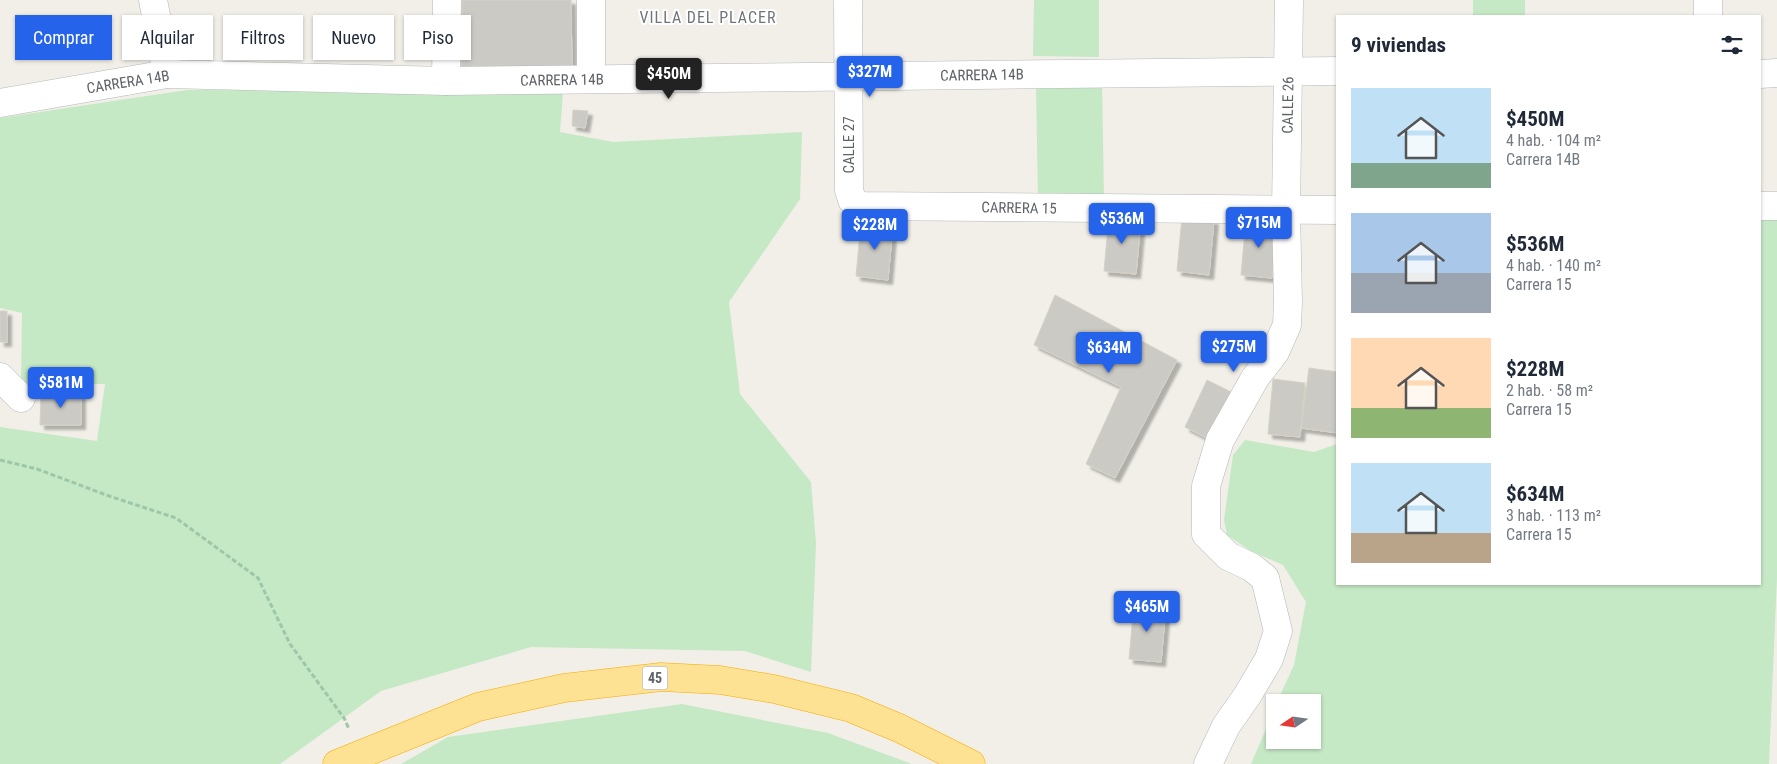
<!DOCTYPE html>
<html lang="es">
<head>
<meta charset="utf-8">
<style>
  body { margin:0; font-family:"Roboto Condensed",sans-serif; background:#f2f2f3; color:#1f2937; height:100vh; display:flex; flex-direction:column; font-size:19px; white-space:nowrap }
  * { box-sizing:border-box; margin:0 }
  p { font-size:16px; color:#747a83 }
  .icon { flex:none; width:28px; height:28px; fill:none; stroke:currentColor; stroke-width:2; stroke-linecap:round; stroke-linejoin:round }
  .map { position:relative; flex:1; overflow:hidden }
  .side { position:absolute; left:1336px; top:15px; width:425px; height:570px; display:flex; flex-direction:column; background:#fff; border-radius:0px; box-shadow:0 1px 4px #0004 }
  .side>* { flex:none }
  .guide { position:absolute; left:15px; top:15px; width:475px; height:45px; display:flex; gap:10px }
  .needle { width:32px; rotate:257deg }
  .tools { position:absolute; left:1266px; top:694px; display:grid; gap:10px }
  .tools a { display:grid; place-items:center; width:55px; height:55px; border-radius:0px; background:#fff; box-shadow:0 1px 4px #0004; font-size:25px }
  .price { position:absolute; translate:-50% -42px; padding:0 11px; border-radius:5px; background:#2563eb; color:#fff; font-size:16px; line-height:32px; filter:drop-shadow(0 1px 2px #0008) }
  .price::after { content:''; position:absolute; left:50%; top:30px; width:15px; height:11px; margin-left:-8px; background:inherit; clip-path:polygon(0 0,100% 0,50% 100%) }
  .price.current { background:#222; color:#fff }
  ul { padding:0; list-style:none }
  li { display:flex; align-items:center; gap:15px; height:125px; padding:0 15px }
  li span { display:grid; place-items:center; flex:none; width:140px; height:100px; border-radius:0px; color:#555 }
  li>.icon { margin-inline-start:auto }
  span .icon { width:60px; height:60px; fill:#fffc; stroke-width:1 }
  li b { font-size:21px }
  h2 { display:flex; justify-content:space-between; align-items:center; height:60px; padding:0 15px; font-size:21px }
  .chip { padding:0 18px; border-radius:0px; background:#fff; box-shadow:0 1px 4px #0004; font-size:18px; line-height:45px }
  .chip.current { background:#2563eb; color:#fff }
  .map>svg:first-child { display:block }
</style>
</head>
<body>
<div class="map">
<svg width="1777" height="764" viewBox="0 0 1777 764">
  <defs>
    <filter id="shadow"><feDropShadow dx="4.5" dy="4.5" stdDeviation="1" flood-color="#0004"/></filter>
  </defs>
  <rect width="100%" height="100%" fill="#f1efe8"/>
  <g fill="#c5e8c5">
    <path d="M1034 0H1099V57L1033 56Z"/>
    <rect x="1473" y="0" width="52" height="16"/>
    <path d="M1102 83 1104 199 1038 200 1036 85Z"/>
    <path d="M187 90 563 92 560 132 613 142 802 132 800 199 729 302 740 394 811 482 816 543 811 672 745 651 531 647 381 691 280 764H0V427L97 441 105 384 21 383 22 313 0 308V118Z"/>
    <path d="M1760 218H1777V577L1769 764H1251L1275 708V740H1312V702H1277L1294 665 1306 602 1283 565 1251 551 1227 535 1224 520 1233 455 1245 440 1314 452 1337 444 1338 584H1760Z"/>
    <path d="M682 704 828 733 912 764H401L448 737Z"/>
  </g>
  <g fill="#cccac5" stroke="#d6d1c6" filter="url(#shadow)">
    <path d="M462 0H571L572 68 461 67Z"/>
    <path d="M573 110 588 111 585 128 572 126Z"/>
    <path d="M1109 216 1141 220 1136 274 1104 271Z"/>
    <path d="M1182 217 1214 220 1209 275 1177 271Z"/>
    <path d="M1246 220 1278 224 1272 278 1241 275Z"/>
    <path d="M861 222 893 225 888 280 856 276Z"/>
    <path d="M1055 295 1177 360 1115 478 1086 464 1121 387 1034 345Z"/>
    <rect x="0" y="311" width="7" height="31"/>
    <path d="M1309 368 1338 372V433L1301 428Z"/>
    <path d="M1273 379 1305 383 1300 437 1268 434Z"/>
    <path d="M1207 380 1233 393 1211 440 1185 427Z"/>
    <path d="M41 393 81 394V425H40Z"/>
    <path d="M1134 604 1166 607 1161 662 1129 659Z"/>
  </g>
  <g fill="none" stroke-linecap="round" stroke-linejoin="round">
    <g stroke="#b5b8bc" stroke-width="29">
      <g id="minor">
        <path d="M153 0 167 74"/>
        <path d="M591 0V79"/>
        <path d="M848 0 849 190 852 200 860 206 1338 210"/>
        <path d="M1708 16V0"/>
        <path d="M1760 74 1777 73"/>
        <path d="M446 81 447 0"/>
        <path d="M0 103 167 74 446 81 1338 71"/>
        <path d="M1760 206H1777"/>
        <path d="M0 377 21 398"/>
        <path d="M1208 764 1226 726 1247 696 1269 659 1278 631 1265 578 1251 567 1228 556 1206 534V486L1220 440 1255 378 1275 352 1287 325 1288 302 1286 211 1289 0"/>
      </g>
    </g>
    <g stroke="#f9ab00" stroke-width="29">
      <path id="highway" d="M337 764 478 707 564 688 661 677 720 680 774 689 851 708 899 728 971 764"/>
    </g>
    <path stroke="#9cc7a9" stroke-width="3" stroke-dasharray="5 2.5" stroke-linecap="butt" d="M0 460 37 469 109 496 176 518 258 578 290 644 344 718 349 729"/>
    <use href="#minor" stroke="#fff" stroke-width="28"/>
    <use href="#highway" stroke="#fde293" stroke-width="28"/>
  </g>
  <g text-anchor="middle" stroke-width="4" stroke-linejoin="round" paint-order="stroke">
    <rect fill="#fff" stroke="#8f9295" stroke-width="1" x="642.5" y="666.5" width="25" height="23" rx="4"/>
    <g font-size="14" font-weight="bold" fill="#5f6368">
      <text x="655" y="683">45</text>
    </g>
    <g font-size="15" fill="#5f6368" stroke="#fff">
      <text transform="translate(982 75) rotate(-1)" y="5">CARRERA 14B</text>
      <text transform="translate(562 80) rotate(-1)" y="5">CARRERA 14B</text>
      <text transform="translate(128 82) rotate(-9)" y="5">CARRERA 14B</text>
      <text transform="translate(1288 105) rotate(-89)" y="5">CALLE 26</text>
      <text transform="translate(849 145) rotate(-90)" y="5">CALLE 27</text>
      <text transform="translate(1019 208) rotate(1)" y="5">CARRERA 15</text>
    </g>
    <g font-size="16" letter-spacing="1" fill="#70757a" stroke="#fff">
      <text x="708" y="23">VILLA DEL PLACER</text>
    </g>
  </g>
</svg>
<div class="tools">
<a><svg class="needle" viewBox="-14 -14 28 28"><path d="M0-13l5 13h-10z" fill="#e53935"/><path d="M0 13l5-13h-10z" fill="#747a83"/></svg></a>
</div>
<b class="price" style="left:870px;top:98px">$327M</b>
<b class="price current" style="left:669px;top:100px">$450M</b>
<b class="price" style="left:1122px;top:245px">$536M</b>
<b class="price" style="left:1259px;top:249px">$715M</b>
<b class="price" style="left:875px;top:251px">$228M</b>
<b class="price" style="left:1234px;top:373px">$275M</b>
<b class="price" style="left:1109px;top:374px">$634M</b>
<b class="price" style="left:61px;top:409px">$581M</b>
<b class="price" style="left:1147px;top:633px">$465M</b>
<div class="guide">
<a class="chip current">Comprar</a>
<a class="chip">Alquilar</a>
<a class="chip">Filtros</a>
<a class="chip">Nuevo</a>
<a class="chip">Piso</a>
</div>
<section class="side">
<h2>9 viviendas<svg class="icon" aria-label="filters" viewBox="0 0 24 24"><path d="M4 7h16M4 17h16"/><circle cx="9" cy="7" r="2"/><circle cx="15" cy="17" r="2"/></svg></h2>
<ul>
<li><span style="background:linear-gradient(#bfe0f5 75%,#7fa58c 0)"><svg class="icon" aria-label="home" viewBox="0 0 24 24"><path d="M3 11l9-7 9 7M6 9v11h12V9"/></svg></span><div><b>$450M</b><p>4 hab. · 104 m²</p><p>Carrera 14B</p></div></li>
<li><span style="background:linear-gradient(#a9c7e8 60%,#9aa5b1 0)"><svg class="icon" aria-label="home" viewBox="0 0 24 24"><path d="M3 11l9-7 9 7M6 9v11h12V9"/></svg></span><div><b>$536M</b><p>4 hab. · 140 m²</p><p>Carrera 15</p></div></li>
<li><span style="background:linear-gradient(#ffd9b3 70%,#8fb573 0)"><svg class="icon" aria-label="home" viewBox="0 0 24 24"><path d="M3 11l9-7 9 7M6 9v11h12V9"/></svg></span><div><b>$228M</b><p>2 hab. · 58 m²</p><p>Carrera 15</p></div></li>
<li><span style="background:linear-gradient(#bfe0f5 70%,#b9a48a 0)"><svg class="icon" aria-label="home" viewBox="0 0 24 24"><path d="M3 11l9-7 9 7M6 9v11h12V9"/></svg></span><div><b>$634M</b><p>3 hab. · 113 m²</p><p>Carrera 15</p></div></li>
</ul>
</section>
</div>
</body>
</html>
